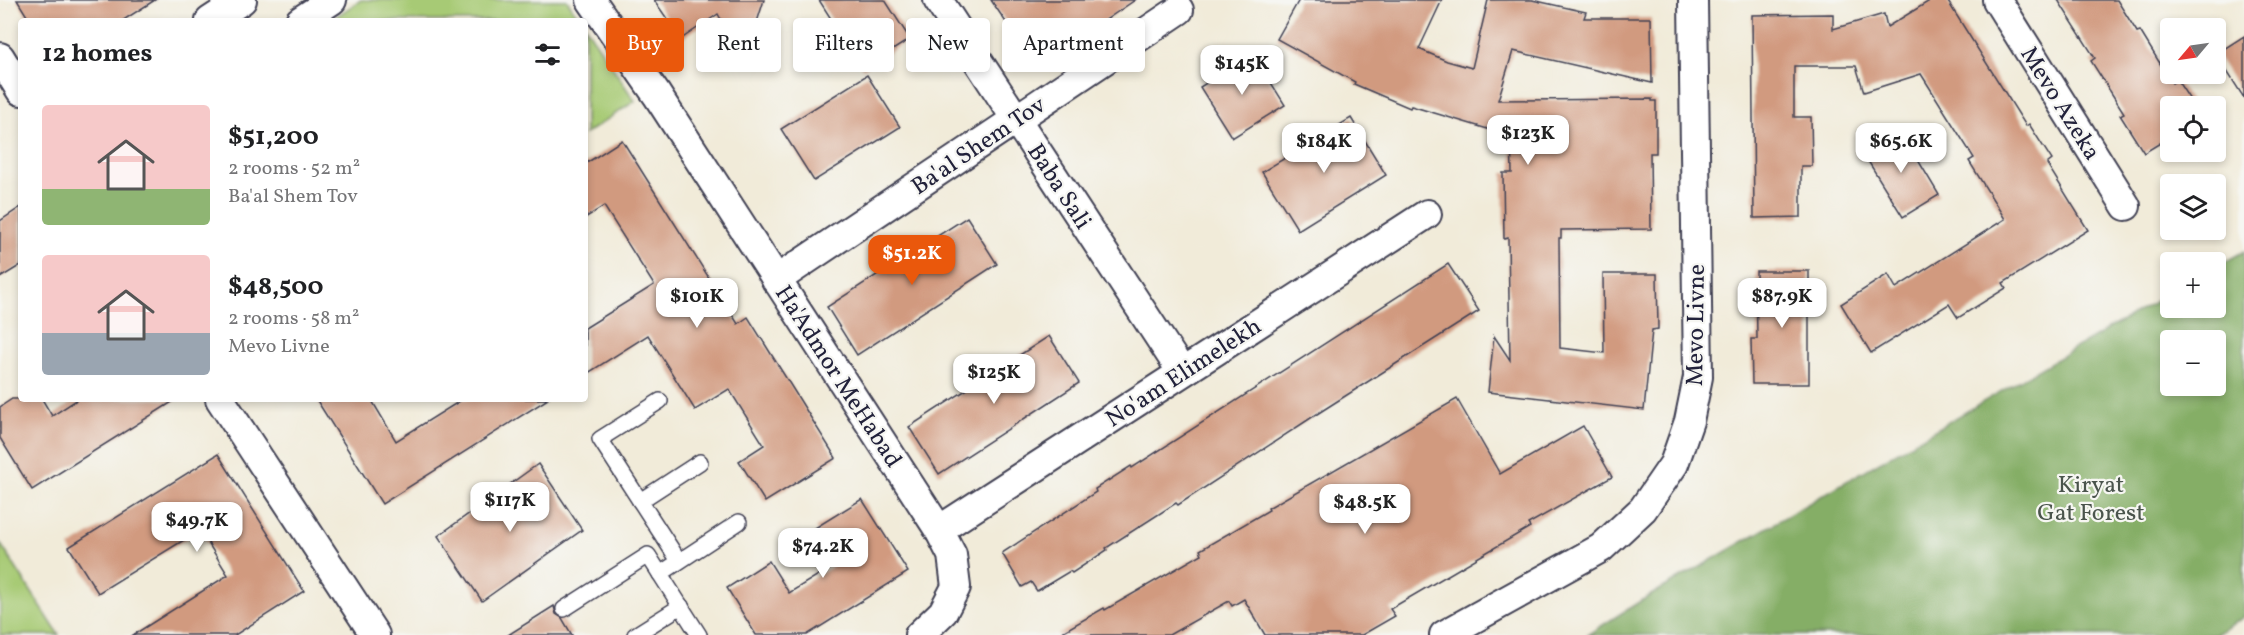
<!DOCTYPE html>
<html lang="en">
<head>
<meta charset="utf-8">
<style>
  body { margin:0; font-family:Vollkorn,serif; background:#f6f6f6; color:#202124; height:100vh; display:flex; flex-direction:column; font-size:22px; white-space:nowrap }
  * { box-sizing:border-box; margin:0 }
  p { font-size:20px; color:#757577 }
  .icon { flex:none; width:33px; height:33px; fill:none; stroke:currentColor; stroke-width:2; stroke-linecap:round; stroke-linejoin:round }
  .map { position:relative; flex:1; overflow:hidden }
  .drawer { position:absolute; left:18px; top:18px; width:570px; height:384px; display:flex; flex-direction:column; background:#fff; border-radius:6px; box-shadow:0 3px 9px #0003 }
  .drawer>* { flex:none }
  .banner { position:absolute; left:606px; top:18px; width:570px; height:54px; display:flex; gap:12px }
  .needle { width:39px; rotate:241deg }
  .controls { position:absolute; left:2160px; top:18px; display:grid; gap:12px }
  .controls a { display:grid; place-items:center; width:66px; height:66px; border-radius:6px; background:#fff; box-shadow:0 3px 9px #0003; font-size:30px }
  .price { position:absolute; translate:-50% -51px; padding:0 14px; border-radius:12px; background:#fff; color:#222; font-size:20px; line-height:39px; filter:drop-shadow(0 2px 3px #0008) }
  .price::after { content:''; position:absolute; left:50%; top:36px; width:18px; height:14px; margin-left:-9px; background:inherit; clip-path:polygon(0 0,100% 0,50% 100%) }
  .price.selected { background:#ea580c; color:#fff }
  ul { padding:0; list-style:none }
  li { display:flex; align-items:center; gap:18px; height:150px; padding:0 24px }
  li span { display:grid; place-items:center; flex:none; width:168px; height:120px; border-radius:6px; color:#555 }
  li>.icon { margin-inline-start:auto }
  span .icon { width:72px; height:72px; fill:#fffc; stroke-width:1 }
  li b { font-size:26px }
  h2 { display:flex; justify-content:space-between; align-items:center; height:72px; padding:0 24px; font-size:26px }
  .chip { padding:0 21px; border-radius:6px; background:#fff; box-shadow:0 3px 9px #0003; font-size:21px; line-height:54px }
  .chip.selected { background:#ea580c; color:#fff }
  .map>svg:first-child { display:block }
</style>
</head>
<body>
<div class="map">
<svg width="2244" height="635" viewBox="0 0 2244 635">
  <rect width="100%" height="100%" fill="#f6f6f2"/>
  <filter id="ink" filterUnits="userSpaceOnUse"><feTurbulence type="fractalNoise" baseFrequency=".0167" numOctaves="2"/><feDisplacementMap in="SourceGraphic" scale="12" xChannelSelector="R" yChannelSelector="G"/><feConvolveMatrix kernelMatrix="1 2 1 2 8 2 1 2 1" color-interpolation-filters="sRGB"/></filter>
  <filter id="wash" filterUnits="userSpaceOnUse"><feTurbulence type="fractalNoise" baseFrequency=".008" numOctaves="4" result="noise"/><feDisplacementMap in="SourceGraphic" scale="24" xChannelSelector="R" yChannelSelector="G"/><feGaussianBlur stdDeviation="1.35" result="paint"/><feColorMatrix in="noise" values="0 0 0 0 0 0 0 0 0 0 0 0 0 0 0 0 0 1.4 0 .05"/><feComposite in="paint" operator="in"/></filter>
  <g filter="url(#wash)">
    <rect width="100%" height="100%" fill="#f1ebd9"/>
    <g fill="#a7ca74" stroke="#647658" stroke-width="1.5">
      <path d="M361 0H567L581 21H329Z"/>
      <path d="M585 26 635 101 585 134Z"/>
      <path d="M0 543 59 635H0Z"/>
    </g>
    <path fill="#85ae66" stroke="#546850" stroke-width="1.5" fill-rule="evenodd" d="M2244 251V617L2215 635H1587L1639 602 2170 293V308H2216V267ZM2170 340H2216V386H2170Z"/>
    <g id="blocks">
      <g fill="#d19a7f">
        <path d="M17 0H155L122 21H30Z"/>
        <path d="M654 0H764L751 41 729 34 718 14 681 39Z"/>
        <path d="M819 0H885L910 39 863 69Z"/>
        <path d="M991 0H1135L1036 67Z"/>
        <path d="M1299 0H1442L1419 49 1447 61 1472 68 1488 0H1532L1586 12 1584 18H1651L1652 83 1513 51 1498 100 1652 99V101H1656V153H1650L1651 229 1561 230V238H1559L1560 348 1604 353 1603 274H1657L1658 329 1652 330 1644 410 1488 392 1494 336 1510 360 1508 238 1504 239 1503 173H1512L1511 136 1411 106 1410 108 1354 84 1355 82 1277 39Z"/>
        <path d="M1931 0H1947L2026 126 2029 124 2052 160 2047 164 2088 230 2003 283 2006 288 1958 318 1949 304 1871 353 1841 304 1888 274 1896 288 2005 219 1969 161 1974 158 1921 74 1864 92 1856 66H1794V117H1811L1812 166H1801V217L1754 218 1752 15 1833 14V29L1884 14 1887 27Z"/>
        <path d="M2058 0H2117L2137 32 2140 31 2172 83 2177 80 2194 106H2170V137L2144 153 2120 115 2124 113 2091 61 2095 58Z"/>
        <path d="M2244 36V98L2216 54Z"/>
        <path d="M1253 54 1285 105 1232 138 1200 87Z"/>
        <path d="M867 75 900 127 814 181 781 129Z"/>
        <path d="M1351 118 1386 175 1298 230 1262 172Z"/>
        <path d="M1900 130 1939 195 1903 217 1863 153Z"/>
        <path d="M622 140 738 324 748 317 836 458 765 502 739 461 764 445 729 389 695 410 648 335 585 375V328L654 285 604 206 585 218V164Z"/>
        <path d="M21 207V265L0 278V221Z"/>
        <path d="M967 217 997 264 857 355 827 307Z"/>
        <path d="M1448 264 1479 311 1317 414 1178 505 1176 503 1106 548 1107 550 1072 573 1070 571 1037 591 1031 582 1022 587 1002 553 1096 492 1095 489 1131 466 1132 468Z"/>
        <path d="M1756 271H1809V384H1752L1751 339H1757Z"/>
        <path d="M1049 336 1079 383 939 474 909 427Z"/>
        <path d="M12 399H42L52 416 78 399H177L32 490 0 438V407Z"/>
        <path d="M316 399H371L396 441 463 399H548L382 504Z"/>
        <path d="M1457 399 1500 474 1583 426 1612 477 1528 524 1530 527 1390 609 1395 616 1362 635H1265L1244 599 1232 606 1229 601 1169 635H1057L1104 608 1105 610 1202 554 1200 550 1269 510 1268 508Z"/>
        <path d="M218 454 304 591 235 635H133L228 575 200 530 98 593 69 547Z"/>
        <path d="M538 464 582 530 482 601 438 536Z"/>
        <path d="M862 499 908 572 807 635H756L727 588 769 561 789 593 838 563 815 528Z"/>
        <path d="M554 606 556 614 562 618 572 635H508Z"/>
      </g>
    </g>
  </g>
  <g filter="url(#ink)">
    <use href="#blocks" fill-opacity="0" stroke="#414053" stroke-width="1.5"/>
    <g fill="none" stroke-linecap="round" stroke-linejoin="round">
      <g stroke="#414053" stroke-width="18">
        <g id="service">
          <path d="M660 401 600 439 679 561"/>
          <path d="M640 501 700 462"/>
          <path d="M660 574 739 522"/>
          <path d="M564 609 648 555 699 635"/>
          <path d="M635 635 681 606"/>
        </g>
      </g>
      <g stroke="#414053" stroke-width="32">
        <g id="minor">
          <path d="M591 0 657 95 939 530 952 555 956 587 943 612 919 635"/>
          <path d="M938 0 1182 372"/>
          <path d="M1997 0 2126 206"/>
          <path d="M210 21 242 0"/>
          <path d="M300 21 332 0"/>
          <path d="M0 57 21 91"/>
          <path d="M776 280 1179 10"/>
          <path d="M220 399 375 635"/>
          <path d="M939 530 1427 214"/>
          <path d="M1444 635 1601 548 1643 509 1674 464 1689 421 1698 377 1693 0"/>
        </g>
      </g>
      <use href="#service" stroke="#fff" stroke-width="15"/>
      <use href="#minor" stroke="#fff" stroke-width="28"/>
    </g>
  </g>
  <g text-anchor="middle" stroke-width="4.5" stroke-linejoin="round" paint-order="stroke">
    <g font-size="24" fill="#22223b" stroke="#f6f6f2">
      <text transform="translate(2061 103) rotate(58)" y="8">Mevo Azeka</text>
      <text transform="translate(978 145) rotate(-34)" y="8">Ba'al Shem Tov</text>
      <text transform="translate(1060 186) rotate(57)" y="8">Baba Sali</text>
      <text transform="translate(1695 325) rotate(-89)" y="8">Mevo Livne</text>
      <text transform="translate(1183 372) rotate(-33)" y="8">No'am Elimelekh</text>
      <text transform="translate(839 376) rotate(57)" y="8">Ha'Admor MeHabad</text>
    </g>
    <g font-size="24" fill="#4a544c" stroke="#f6f6f2">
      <text x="2091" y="492">Kiryat<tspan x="2091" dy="28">Gat Forest</tspan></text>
    </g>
  </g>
</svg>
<div class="controls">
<a><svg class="needle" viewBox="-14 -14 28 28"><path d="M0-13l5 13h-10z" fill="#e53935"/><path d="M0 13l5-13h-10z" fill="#757577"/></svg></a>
<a><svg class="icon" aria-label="locate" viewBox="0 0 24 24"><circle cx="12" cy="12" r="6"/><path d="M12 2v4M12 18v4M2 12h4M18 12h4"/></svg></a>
<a><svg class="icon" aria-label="layers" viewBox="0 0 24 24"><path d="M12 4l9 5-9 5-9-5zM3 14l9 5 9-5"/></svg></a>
<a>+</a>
<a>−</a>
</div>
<b class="price" style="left:1242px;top:96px">$145K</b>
<b class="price" style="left:1528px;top:166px">$123K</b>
<b class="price" style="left:1324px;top:174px">$184K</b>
<b class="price" style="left:1901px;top:174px">$65.6K</b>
<b class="price selected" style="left:912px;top:286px">$51.2K</b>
<b class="price" style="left:697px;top:329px">$101K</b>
<b class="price" style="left:1782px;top:329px">$87.9K</b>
<b class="price" style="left:994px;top:405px">$125K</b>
<b class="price" style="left:510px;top:533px">$117K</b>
<b class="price" style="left:1365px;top:535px">$48.5K</b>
<b class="price" style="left:197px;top:553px">$49.7K</b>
<b class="price" style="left:823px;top:579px">$74.2K</b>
<div class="banner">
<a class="chip selected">Buy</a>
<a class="chip">Rent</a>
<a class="chip">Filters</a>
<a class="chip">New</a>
<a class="chip">Apartment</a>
</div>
<section class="drawer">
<h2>12 homes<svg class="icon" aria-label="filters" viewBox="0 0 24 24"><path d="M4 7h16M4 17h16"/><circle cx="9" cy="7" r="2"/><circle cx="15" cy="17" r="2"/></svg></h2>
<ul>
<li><span style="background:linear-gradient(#f6c9c9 70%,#8fb573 0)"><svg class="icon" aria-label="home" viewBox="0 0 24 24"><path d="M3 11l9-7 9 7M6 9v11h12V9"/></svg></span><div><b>$51,200</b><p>2 rooms · 52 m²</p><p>Ba'al Shem Tov</p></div></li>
<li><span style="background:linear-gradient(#f6c9c9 65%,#9aa5b1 0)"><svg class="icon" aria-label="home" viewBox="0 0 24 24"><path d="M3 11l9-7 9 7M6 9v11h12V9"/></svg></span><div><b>$48,500</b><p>2 rooms · 58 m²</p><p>Mevo Livne</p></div></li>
</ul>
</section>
</div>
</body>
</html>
